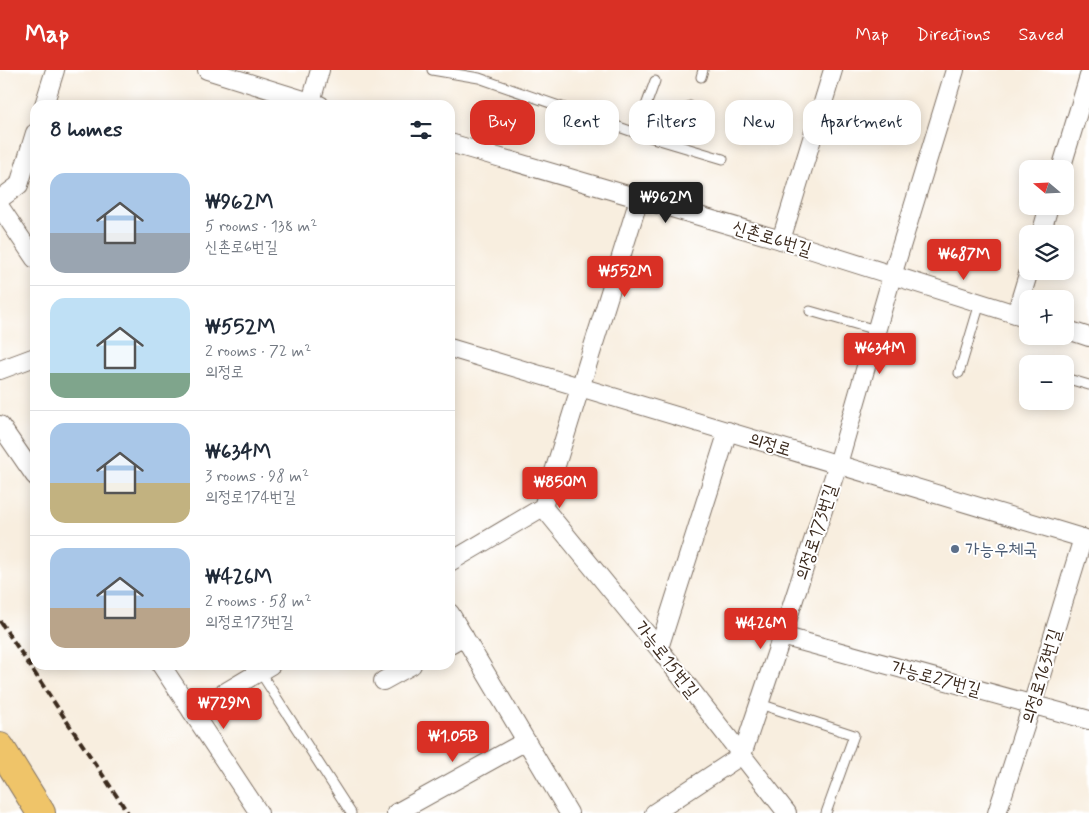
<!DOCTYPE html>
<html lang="en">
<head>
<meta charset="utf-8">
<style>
  body { margin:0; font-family:Mynerve,"Poor Story",sans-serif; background:#f6f6f7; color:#1f2937; height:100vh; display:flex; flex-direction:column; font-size:19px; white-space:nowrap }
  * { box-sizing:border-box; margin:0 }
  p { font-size:16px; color:#747a83 }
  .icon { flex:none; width:28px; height:28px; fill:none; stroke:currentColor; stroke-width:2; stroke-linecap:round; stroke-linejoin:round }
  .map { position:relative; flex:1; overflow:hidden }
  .sheet { position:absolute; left:30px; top:30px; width:425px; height:570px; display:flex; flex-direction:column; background:#fff; border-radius:15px; box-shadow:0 2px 12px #0003 }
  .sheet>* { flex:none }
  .top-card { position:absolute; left:470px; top:30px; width:475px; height:45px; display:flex; gap:10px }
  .needle { width:32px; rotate:289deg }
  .buttons { position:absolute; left:1019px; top:90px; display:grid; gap:10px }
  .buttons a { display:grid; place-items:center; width:55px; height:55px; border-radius:10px; background:#fff; box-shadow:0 2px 12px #0003; font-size:25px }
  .price { position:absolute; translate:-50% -42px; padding:0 11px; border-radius:5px; background:#d93025; color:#fff; font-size:16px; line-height:32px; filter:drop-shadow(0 1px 2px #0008) }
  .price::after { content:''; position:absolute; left:50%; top:30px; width:15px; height:11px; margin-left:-8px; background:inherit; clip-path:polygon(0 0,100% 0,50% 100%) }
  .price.current { background:#222; color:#fff }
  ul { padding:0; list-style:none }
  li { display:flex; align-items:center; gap:15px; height:125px; padding:0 20px }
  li+li { border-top:1px solid #e0e1e3 }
  li span { display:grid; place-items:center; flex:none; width:140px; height:100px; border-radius:15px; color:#555 }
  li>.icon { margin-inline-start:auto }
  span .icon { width:60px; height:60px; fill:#fffc; stroke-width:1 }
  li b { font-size:21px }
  h2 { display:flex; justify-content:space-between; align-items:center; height:60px; padding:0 20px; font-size:21px }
  .pill { padding:0 18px; border-radius:15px; background:#fff; box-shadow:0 2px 12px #0003; font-size:18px; line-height:45px }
  .pill.current { background:#d93025; color:#fff }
  header { display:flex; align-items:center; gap:30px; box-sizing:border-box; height:70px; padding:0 25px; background:#d93025; color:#fff }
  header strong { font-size:24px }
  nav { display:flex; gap:28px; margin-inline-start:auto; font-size:18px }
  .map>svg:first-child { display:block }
</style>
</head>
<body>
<header>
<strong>Map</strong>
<nav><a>Map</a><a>Directions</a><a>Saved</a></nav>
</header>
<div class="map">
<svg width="1089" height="743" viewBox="0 0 1089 743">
  <rect width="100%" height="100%" fill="#fff"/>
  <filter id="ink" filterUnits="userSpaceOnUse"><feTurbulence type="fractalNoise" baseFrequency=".02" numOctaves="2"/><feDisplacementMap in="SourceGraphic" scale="10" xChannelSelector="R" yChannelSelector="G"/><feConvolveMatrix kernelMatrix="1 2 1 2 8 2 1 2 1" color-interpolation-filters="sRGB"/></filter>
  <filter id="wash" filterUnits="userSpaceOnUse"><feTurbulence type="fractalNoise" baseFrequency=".0096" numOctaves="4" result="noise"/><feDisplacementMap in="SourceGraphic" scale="20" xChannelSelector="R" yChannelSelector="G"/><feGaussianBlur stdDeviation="1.12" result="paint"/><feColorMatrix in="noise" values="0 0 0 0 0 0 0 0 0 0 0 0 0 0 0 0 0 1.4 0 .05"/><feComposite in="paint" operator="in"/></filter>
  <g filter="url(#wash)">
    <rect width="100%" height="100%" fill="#f8eedf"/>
  </g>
  <g filter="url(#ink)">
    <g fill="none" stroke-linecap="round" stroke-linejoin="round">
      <g stroke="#7d6f62" stroke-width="11">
        <g id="service">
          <path d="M432 0 479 8 636 63 723 89"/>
          <path d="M701 7 703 0"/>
          <path d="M636 63 655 11"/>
          <path d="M675 74 690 36"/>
          <path d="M810 241 876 260"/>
          <path d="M959 303 980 233"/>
          <path d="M1065 308 1089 315"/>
          <path d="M260 602 351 743"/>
          <path d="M760 634 854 665 826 743"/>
        </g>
      </g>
      <g stroke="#7d6f62" stroke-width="20">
        <g id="minor">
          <path d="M207 0 320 35"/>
          <path d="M44 35 55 0"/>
          <path d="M310 35 320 0"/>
          <path d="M450 73 781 170 1028 248"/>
          <path d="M1061 99 1089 6"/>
          <path d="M0 129 19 115 35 63"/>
          <path d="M0 137 35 189"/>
          <path d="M1041 164 1049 136"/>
          <path d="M781 170 833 0"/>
          <path d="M1016 244 1029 201"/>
          <path d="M1065 259 1089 267"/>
          <path d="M450 278 1089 470"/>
          <path d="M0 300 35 287"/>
          <path d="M0 355 35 406"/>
          <path d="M543 437 660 580 787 743"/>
          <path d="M450 492 543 437 639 129"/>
          <path d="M450 543 569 743"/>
          <path d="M782 566 1089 650"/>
          <path d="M450 574 464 566"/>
          <path d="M659 578 728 361"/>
          <path d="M161 595 259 743"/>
          <path d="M383 611 412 595"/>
          <path d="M192 642 271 595"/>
          <path d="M396 743 526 671"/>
          <path d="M654 743 742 685 782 566 838 394 892 206 955 0"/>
          <path d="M997 743 1032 635 1083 468"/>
        </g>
      </g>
      <g stroke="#7d6f62" stroke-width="30">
        <path id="primary" d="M0 677 41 743"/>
      </g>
      <use href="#service" stroke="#fff" stroke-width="9"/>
      <use href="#minor" stroke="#fff" stroke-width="18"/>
      <use href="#primary" stroke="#efc469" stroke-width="28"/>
      <path stroke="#3b2a1e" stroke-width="4" stroke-dasharray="8 4" stroke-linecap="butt" d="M0 551 128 743"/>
    </g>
  </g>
  <circle fill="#5c6f8a" stroke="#fff" stroke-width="2" cx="955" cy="479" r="5"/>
  <g text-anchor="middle" stroke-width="4" stroke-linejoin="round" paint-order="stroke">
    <g font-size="18" fill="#3b2a1e" stroke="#fff">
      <text transform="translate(772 168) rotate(17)" y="6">신촌로6번길</text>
      <text transform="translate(770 374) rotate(17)" y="6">의정로</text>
      <text transform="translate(816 462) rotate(-72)" y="6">의정로173번길</text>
      <text transform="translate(667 589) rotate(52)" y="6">가능로15번길</text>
      <text transform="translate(1041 606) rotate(-73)" y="6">의정로163번길</text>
      <text transform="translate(936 608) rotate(15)" y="6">가능로27번길</text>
    </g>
    <g font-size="18" fill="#4e5e75" stroke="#fff" text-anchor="start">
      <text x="965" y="485">가능우체국</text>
    </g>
  </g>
</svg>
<div class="buttons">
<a><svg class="needle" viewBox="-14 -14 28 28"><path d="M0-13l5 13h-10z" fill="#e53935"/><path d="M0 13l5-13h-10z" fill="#747a83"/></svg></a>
<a><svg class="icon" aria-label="layers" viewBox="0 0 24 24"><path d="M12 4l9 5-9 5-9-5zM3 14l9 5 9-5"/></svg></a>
<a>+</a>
<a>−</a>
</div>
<b class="price current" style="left:666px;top:154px">₩962M</b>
<b class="price" style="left:964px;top:211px">₩687M</b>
<b class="price" style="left:625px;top:228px">₩552M</b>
<b class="price" style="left:880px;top:305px">₩634M</b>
<b class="price" style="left:560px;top:439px">₩850M</b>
<b class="price" style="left:761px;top:580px">₩426M</b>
<b class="price" style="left:224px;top:660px">₩729M</b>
<b class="price" style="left:453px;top:693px">₩1.05B</b>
<div class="top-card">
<a class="pill current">Buy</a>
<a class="pill">Rent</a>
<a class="pill">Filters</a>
<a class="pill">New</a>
<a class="pill">Apartment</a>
</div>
<section class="sheet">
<h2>8 homes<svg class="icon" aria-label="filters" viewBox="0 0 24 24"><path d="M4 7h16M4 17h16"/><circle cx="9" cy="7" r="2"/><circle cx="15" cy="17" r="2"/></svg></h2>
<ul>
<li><span style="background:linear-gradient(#a9c7e8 60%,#9aa5b1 0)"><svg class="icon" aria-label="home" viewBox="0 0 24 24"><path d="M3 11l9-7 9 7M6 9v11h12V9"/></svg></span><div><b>₩962M</b><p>5 rooms · 138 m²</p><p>신촌로6번길</p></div></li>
<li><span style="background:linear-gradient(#bfe0f5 75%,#7fa58c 0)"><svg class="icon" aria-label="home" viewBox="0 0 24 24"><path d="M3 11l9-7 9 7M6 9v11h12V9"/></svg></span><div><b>₩552M</b><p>2 rooms · 72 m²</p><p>의정로</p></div></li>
<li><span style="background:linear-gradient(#a9c7e8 60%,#c2b280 0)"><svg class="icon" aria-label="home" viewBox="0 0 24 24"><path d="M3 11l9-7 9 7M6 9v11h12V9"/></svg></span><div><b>₩634M</b><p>3 rooms · 98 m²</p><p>의정로174번길</p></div></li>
<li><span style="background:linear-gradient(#a9c7e8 60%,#b9a48a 0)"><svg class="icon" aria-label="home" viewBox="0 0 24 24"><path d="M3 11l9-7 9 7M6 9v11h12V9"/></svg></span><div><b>₩426M</b><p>2 rooms · 58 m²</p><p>의정로173번길</p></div></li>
</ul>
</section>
</div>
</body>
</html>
